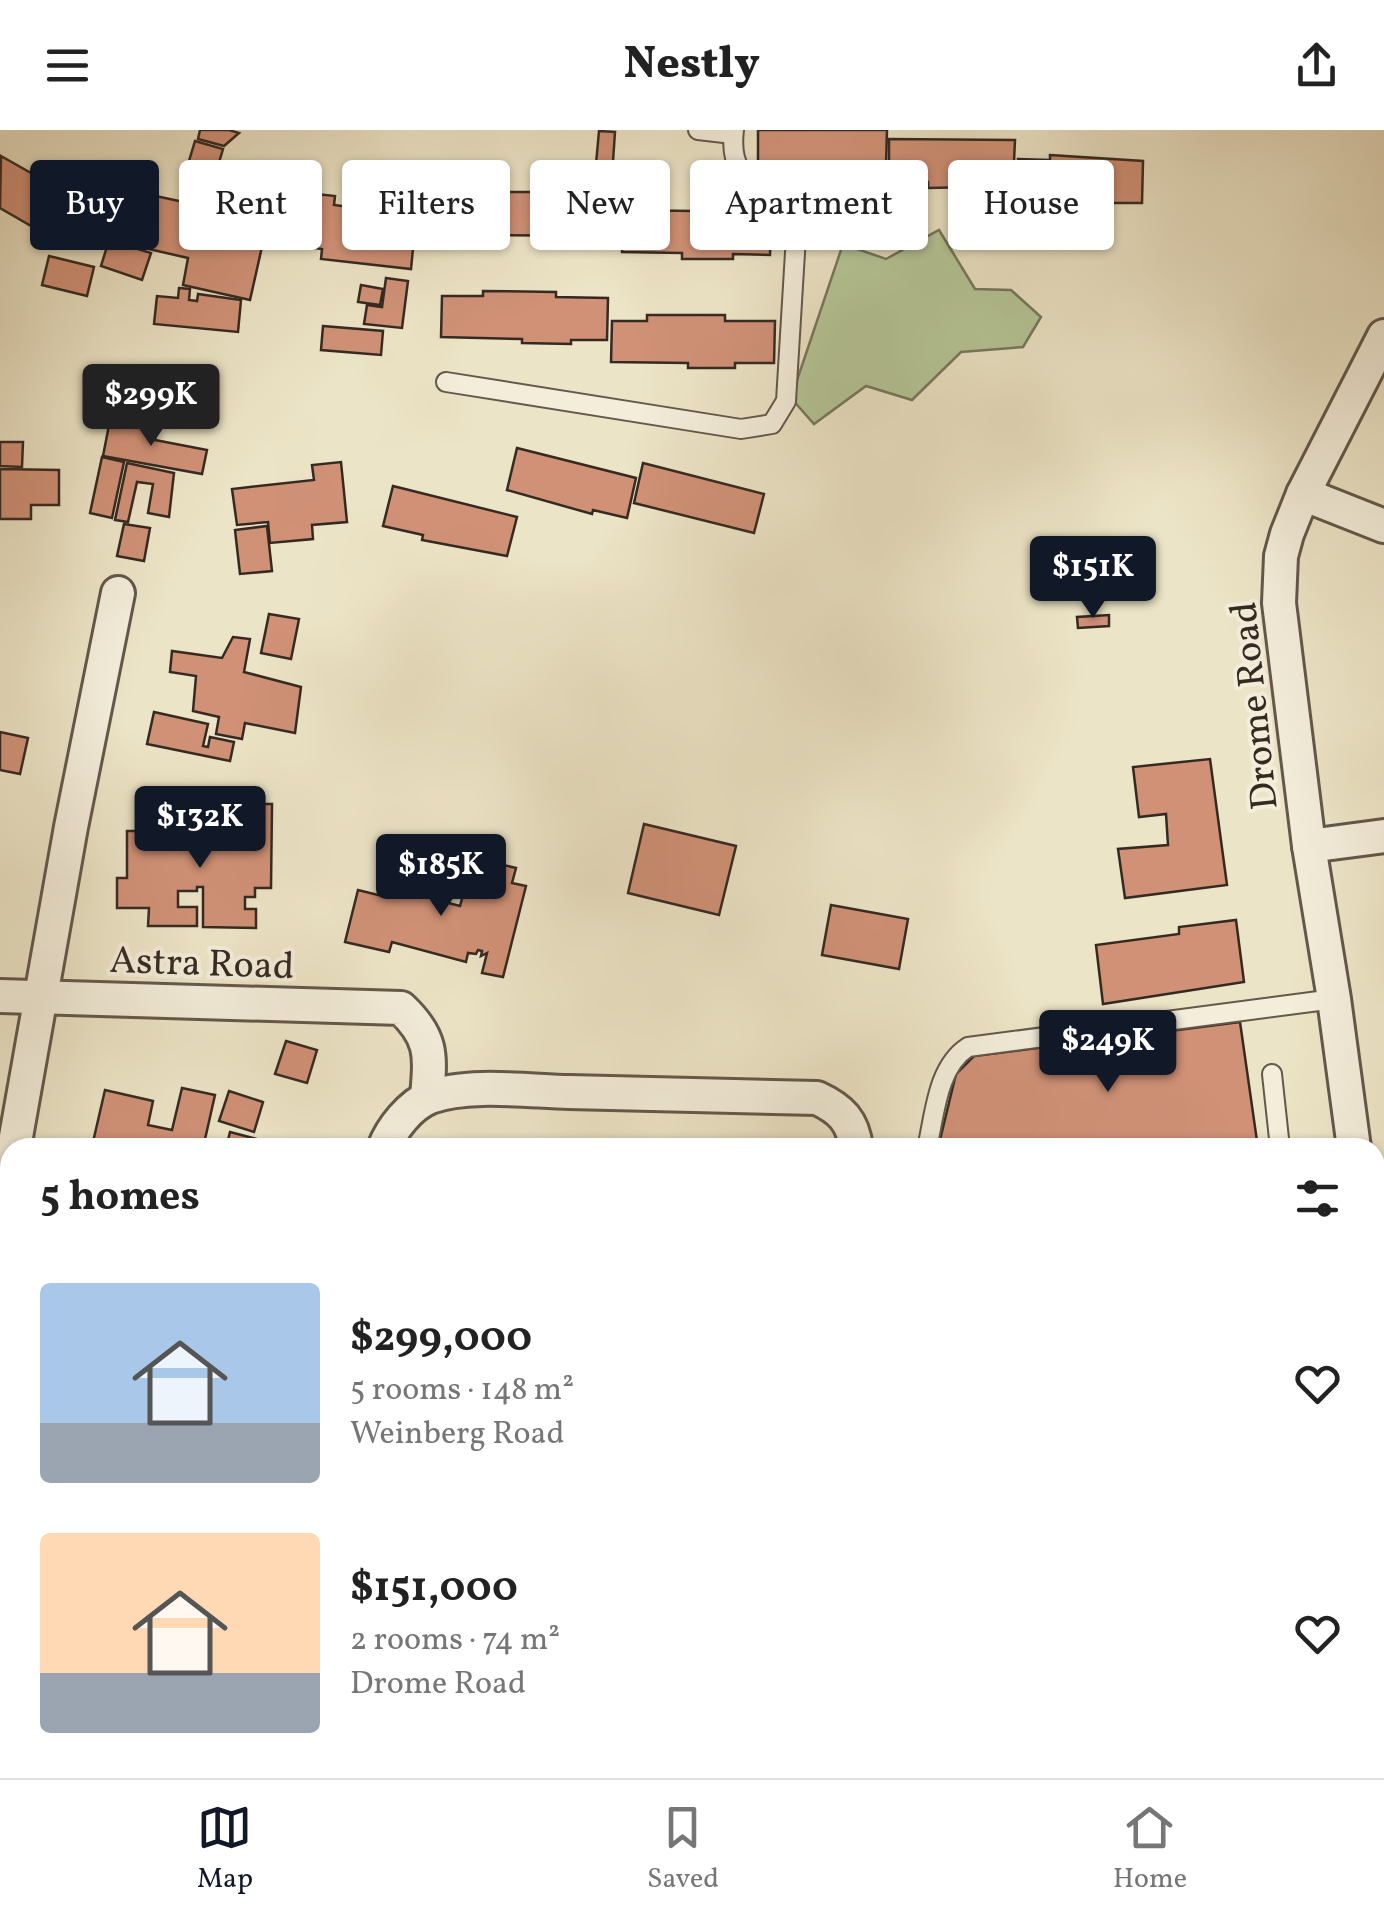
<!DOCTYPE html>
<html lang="en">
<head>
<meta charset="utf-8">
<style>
  body { margin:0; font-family:Vollkorn,serif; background:#f2f2f2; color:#222; height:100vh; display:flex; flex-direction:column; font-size:38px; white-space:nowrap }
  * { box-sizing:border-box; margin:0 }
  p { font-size:32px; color:#767676 }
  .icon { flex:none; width:55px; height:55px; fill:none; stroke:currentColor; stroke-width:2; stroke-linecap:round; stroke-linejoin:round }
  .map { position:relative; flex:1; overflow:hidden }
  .panel { position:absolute; left:0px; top:1008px; width:1385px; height:642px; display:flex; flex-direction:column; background:#fff; border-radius:30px 30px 0 0; box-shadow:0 2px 8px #0004 }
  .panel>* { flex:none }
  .hud { position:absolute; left:30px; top:30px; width:1325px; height:90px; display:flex; gap:20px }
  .price { position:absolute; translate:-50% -85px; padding:0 22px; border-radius:10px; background:#111827; color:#fff; font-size:32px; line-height:65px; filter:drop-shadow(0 2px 5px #0008) }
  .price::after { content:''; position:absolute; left:50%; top:60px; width:30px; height:22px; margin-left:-15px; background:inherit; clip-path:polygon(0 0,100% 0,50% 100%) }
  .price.selected { background:#222; color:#fff }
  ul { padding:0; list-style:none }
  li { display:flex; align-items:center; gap:30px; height:250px; padding:0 40px }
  li span { display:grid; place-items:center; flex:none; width:280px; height:200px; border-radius:10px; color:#555 }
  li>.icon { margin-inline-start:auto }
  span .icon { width:120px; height:120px; fill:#fffc; stroke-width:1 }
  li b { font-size:42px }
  h2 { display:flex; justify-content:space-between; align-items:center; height:120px; padding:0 40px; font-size:42px }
  .pill { padding:0 35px; border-radius:10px; background:#fff; box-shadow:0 2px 8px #0004; font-size:35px; line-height:90px }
  .pill.selected { background:#111827; color:#fff }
  header { display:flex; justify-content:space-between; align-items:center; height:130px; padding:0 40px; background:#fff; font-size:45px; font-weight:800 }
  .tab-bar { display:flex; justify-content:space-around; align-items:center; height:140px; border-top:2px solid #e0e0e0; background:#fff; font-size:28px; color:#767676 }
  .tab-bar a { display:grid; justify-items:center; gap:5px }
  .tab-bar .selected { color:#111827 }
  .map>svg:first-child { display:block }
</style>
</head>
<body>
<header><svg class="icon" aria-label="menu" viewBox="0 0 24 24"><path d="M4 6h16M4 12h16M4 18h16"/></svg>Nestly<svg class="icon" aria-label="share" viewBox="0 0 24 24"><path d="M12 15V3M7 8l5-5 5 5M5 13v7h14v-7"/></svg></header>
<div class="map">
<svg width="1384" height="1648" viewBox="0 0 1384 1648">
  <rect width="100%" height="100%" fill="#ece4c6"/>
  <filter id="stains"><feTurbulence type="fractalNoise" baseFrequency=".002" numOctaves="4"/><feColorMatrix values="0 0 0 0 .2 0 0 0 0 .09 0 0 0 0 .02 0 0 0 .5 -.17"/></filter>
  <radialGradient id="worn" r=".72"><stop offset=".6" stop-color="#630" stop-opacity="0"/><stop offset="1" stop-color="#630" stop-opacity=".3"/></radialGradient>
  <g fill="#b5c597" stroke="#75785c" stroke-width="2.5">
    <path d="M939 100 975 159 1011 160 1041 187 1023 217 961 222 912 270 866 256 814 294 791 268 843 114 886 129Z"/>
    <path d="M419 1640H551L558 1648H404Z"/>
  </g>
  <g fill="#d09177" stroke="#352a22" stroke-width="2.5">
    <path d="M200 0H229L239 3 224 16 198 9Z"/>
    <path d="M758 0H887L886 35 758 36Z"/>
    <path d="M599 1 615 2 612 46 595 45Z"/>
    <path d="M889 9 1015 10 1013 53 974 52V57L928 58V52L889 53Z"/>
    <path d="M195 11 223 19 211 59 183 51Z"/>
    <path d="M1050 25 1143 31 1142 73H1100V77L1017 72 1018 29 1050 30Z"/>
    <path d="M1 26 45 51 32 73 55 86 45 104 0 78Z"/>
    <path d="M131 45 155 49 151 65 268 90 250 170 183 155 188 128 114 111Z"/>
    <path d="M48 52 91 77 78 99 36 73Z"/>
    <path d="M299 62 335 66 334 75 358 78V85L383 88V84L416 88 411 139 321 129 322 119 292 115Z"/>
    <path d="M465 62H619L618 106 465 105Z"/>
    <path d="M623 80 771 82 770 125 733 124V129H682V123L622 122Z"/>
    <path d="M109 110 151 123 142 150 101 136Z"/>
    <path d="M49 126 94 137 87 166 42 155Z"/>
    <path d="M386 148 408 151 402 198 364 194 367 175 382 177Z"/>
    <path d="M361 155 383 159 380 175 358 172Z"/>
    <path d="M179 158 190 159 189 170 197 171 198 164 241 170 238 202 154 194 157 166 178 168Z"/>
    <path d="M483 161 556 162V167L608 168 607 210H571V214L522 213V209L441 207 442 166H483Z"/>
    <path d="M647 185H725V191H775L774 233H735V238H688V233L611 232 612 191H647Z"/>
    <path d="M323 196 383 201 381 225 321 220Z"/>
    <path d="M110 290 157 299 155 310 207 320 202 344 103 326Z"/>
    <path d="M0 312H23L22 337 0 336Z"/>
    <path d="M517 318 636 348 627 388 593 380 592 384 507 360Z"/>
    <path d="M102 327 124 332 112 388 90 383Z"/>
    <path d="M341 332 347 392 312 395 313 409 270 413 268 392 237 395 232 359 314 350 312 335Z"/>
    <path d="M127 333 174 343 169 387 148 383 153 354 137 352 128 392 115 390Z"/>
    <path d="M643 333 764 364 754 403 634 373Z"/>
    <path d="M0 339 59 340V375H31V389H0Z"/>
    <path d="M393 356 517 387 507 426 422 410 423 405 383 396Z"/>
    <path d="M124 394 150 398 144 431 117 426Z"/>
    <path d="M267 396 272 441 240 444 235 400Z"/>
    <path d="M269 484 299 489 291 529 261 523Z"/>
    <path d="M1109 485V496L1078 498 1077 487Z"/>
    <path d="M233 507 250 509 244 542 301 557 295 603 245 593 242 609 216 604 219 587 193 581 196 546 170 542 172 521 222 528Z"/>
    <path d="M154 582 208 594 203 616 208 617 210 607 234 612 230 631 147 614Z"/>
    <path d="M0 602 28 608 20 644 0 640Z"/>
    <path d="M1210 629 1227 755 1125 768 1118 719 1168 715 1166 684 1139 687 1133 637Z"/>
    <path d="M246 674H272L271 758H255V767H245V779H256V798L203 797V757H197V761H178V777H197V796H148L149 778H117V748H127V701H193V696H246Z"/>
    <path d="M644 694 736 716 719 785 628 763Z"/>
    <path d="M495 733 516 738 512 753 526 756 503 847 482 843 487 823 481 826 482 821 478 820 476 824 468 823 466 832 392 812 389 822 345 812 358 760 382 766 388 739 437 751 433 769 460 776 465 758 487 763Z"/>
    <path d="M831 775 908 789 899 839 822 825Z"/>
    <path d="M1236 790 1244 852 1103 874 1096 815 1179 804V797Z"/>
    <path d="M1240 892 1258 1018H938L956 944 974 926Z"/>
    <path d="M286 911 317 920 307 953 275 944Z"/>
    <path d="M182 958 215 965 203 1018H88L89 1012H93L105 960 153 971 148 995 172 1000Z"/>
    <path d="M229 961 263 972 254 1002 219 991Z"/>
    <path d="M230 1002 279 1015V1018H240L227 1014Z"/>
    <path d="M0 1512 10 1526V1554L1 1560Z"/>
    <path d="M9 1639 127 1640 128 1641 102 1648H11Z"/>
  </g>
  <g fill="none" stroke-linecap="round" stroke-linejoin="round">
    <g stroke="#63584b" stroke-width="22">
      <g id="service">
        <path d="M698 0 733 4"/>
        <path d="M446 252 741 299 772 294 786 271 796 106 787 77C755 52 728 49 734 0"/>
        <path d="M1272 944 1280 1018"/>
        <path d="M927 1018C935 984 937 937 968 917L1334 869"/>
        <path d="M1375 1568 1384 1576"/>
      </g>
    </g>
    <g stroke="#63584b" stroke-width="38">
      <g id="minor">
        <path d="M1303 364 1384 396"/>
        <path d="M1309 716 1384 706"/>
        <path d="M0 866 401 878C434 909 430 927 427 968"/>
        <path d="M14 1018 71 697 118 463"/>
        <path d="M384 1018C392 998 410 975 430 967 468 953 528 961 569 962 652 964 734 966 817 968 841 979 853 991 856 1018"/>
        <path d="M1354 1018 1334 869 1309 716 1279 473 1281 426 1287 404 1303 364 1384 206"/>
        <path d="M1375 1183 1384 1252"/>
        <path d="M0 1186 3 1097 10 1039"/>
        <path d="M0 1246 10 1306"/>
        <path d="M227 1640 233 1648"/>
      </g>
    </g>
    <g stroke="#352a22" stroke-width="52">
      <g id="secondary">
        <path d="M1375 1373 1384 1372"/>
        <path d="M320 1648 333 1640"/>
      </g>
    </g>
    <use href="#service" stroke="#f3edda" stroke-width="18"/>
    <use href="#minor" stroke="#f3edda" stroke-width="32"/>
    <use href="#secondary" stroke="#f3edda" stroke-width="48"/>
  </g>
  <g text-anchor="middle" stroke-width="8" stroke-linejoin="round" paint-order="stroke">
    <g font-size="38" fill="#352a22" stroke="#f3edda">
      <text transform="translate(1253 576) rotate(-96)" y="13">Drome Road</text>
      <text transform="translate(202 832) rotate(2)" y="13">Astra Road</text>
    </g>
  </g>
  <rect width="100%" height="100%" filter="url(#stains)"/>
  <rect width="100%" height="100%" fill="url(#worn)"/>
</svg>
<b class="price selected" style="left:151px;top:319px">$299K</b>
<b class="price" style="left:1093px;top:491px">$151K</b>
<b class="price" style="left:200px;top:741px">$132K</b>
<b class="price" style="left:441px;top:789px">$185K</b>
<b class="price" style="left:1108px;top:965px">$249K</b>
<div class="hud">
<a class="pill selected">Buy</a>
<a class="pill">Rent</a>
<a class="pill">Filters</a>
<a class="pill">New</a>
<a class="pill">Apartment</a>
<a class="pill">House</a>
</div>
<section class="panel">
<h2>5 homes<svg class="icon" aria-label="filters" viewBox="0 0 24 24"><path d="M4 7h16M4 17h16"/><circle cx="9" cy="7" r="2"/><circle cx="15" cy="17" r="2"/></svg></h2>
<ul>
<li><span style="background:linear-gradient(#a9c7e8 70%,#9aa5b1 0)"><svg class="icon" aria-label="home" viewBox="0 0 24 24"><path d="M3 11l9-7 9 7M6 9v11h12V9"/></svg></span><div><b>$299,000</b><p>5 rooms · 148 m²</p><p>Weinberg Road</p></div><svg class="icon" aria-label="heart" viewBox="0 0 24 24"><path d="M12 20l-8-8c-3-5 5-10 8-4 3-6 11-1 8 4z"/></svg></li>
<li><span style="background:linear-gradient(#ffd9b3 70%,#9aa5b1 0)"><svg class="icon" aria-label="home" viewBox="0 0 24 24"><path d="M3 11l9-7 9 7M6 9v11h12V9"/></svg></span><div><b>$151,000</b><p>2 rooms · 74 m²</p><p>Drome Road</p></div><svg class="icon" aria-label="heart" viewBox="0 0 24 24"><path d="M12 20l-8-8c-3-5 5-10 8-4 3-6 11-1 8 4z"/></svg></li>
</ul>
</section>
</div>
<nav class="tab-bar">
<a class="selected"><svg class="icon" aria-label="map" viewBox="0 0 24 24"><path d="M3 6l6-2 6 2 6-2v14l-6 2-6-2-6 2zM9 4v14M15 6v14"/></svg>Map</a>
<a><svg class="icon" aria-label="saved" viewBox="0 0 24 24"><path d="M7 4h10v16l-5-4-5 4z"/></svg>Saved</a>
<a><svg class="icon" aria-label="home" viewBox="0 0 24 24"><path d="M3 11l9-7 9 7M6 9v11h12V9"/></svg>Home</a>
</nav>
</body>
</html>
